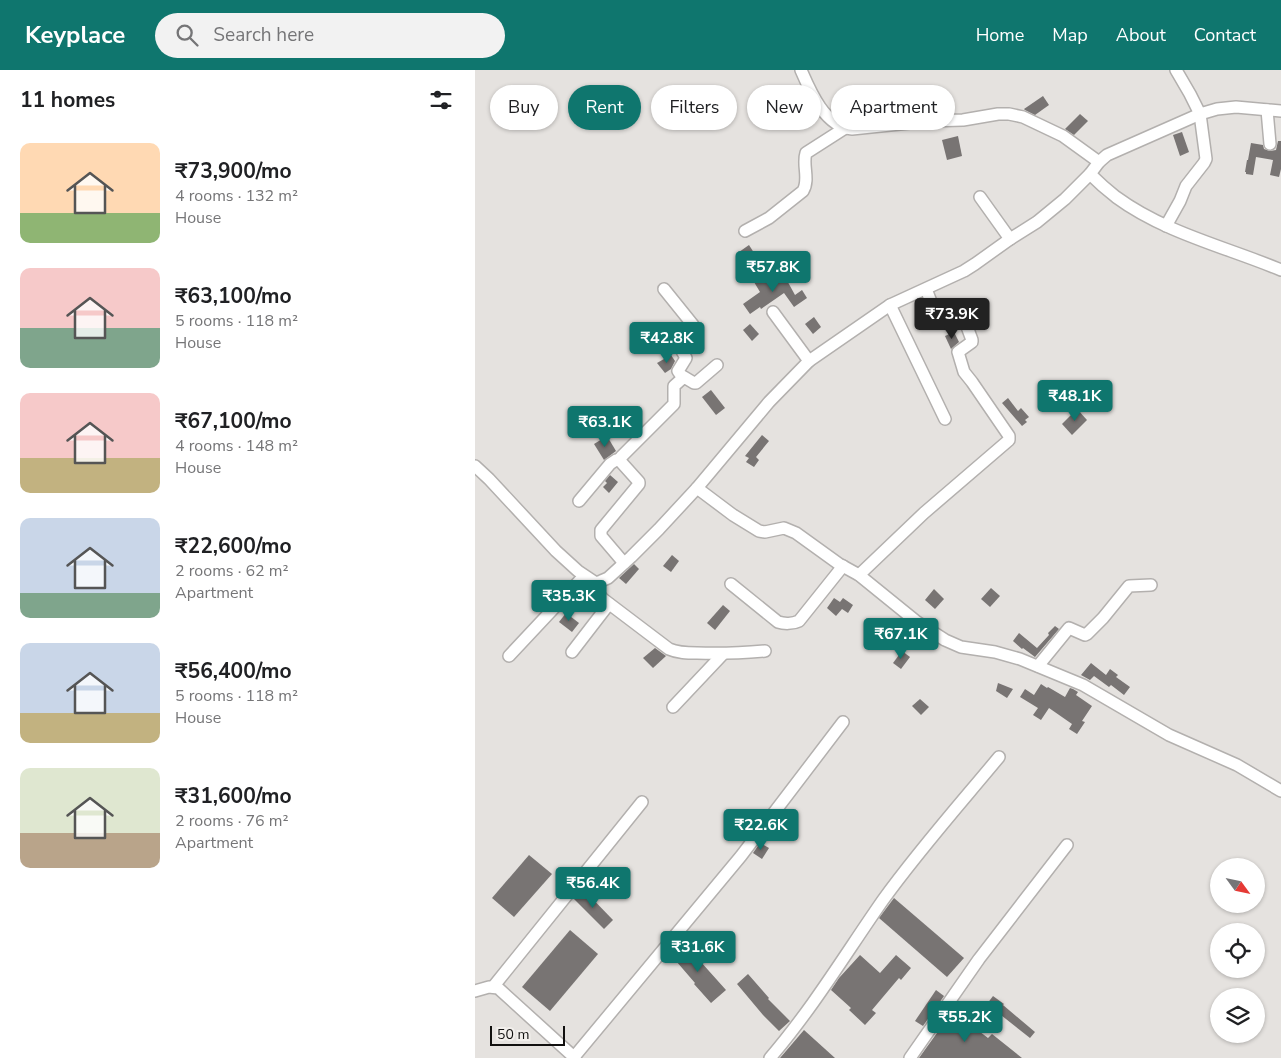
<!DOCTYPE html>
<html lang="en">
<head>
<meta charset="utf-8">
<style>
  body { margin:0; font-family:"Nunito Sans",sans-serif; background:#f2f2f2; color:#202124; height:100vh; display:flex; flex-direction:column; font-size:19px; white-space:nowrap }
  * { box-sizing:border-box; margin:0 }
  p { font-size:16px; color:#757577 }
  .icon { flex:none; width:28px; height:28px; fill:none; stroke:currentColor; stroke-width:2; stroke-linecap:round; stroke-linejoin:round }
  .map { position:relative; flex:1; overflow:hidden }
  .side { display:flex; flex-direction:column; background:#fff; width:475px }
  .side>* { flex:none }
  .banner { position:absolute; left:15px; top:15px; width:475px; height:45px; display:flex; gap:10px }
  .needle { width:32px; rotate:123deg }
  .buttons { position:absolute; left:735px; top:788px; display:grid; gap:10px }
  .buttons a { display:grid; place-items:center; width:55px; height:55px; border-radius:50%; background:#fff; box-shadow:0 1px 4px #0004; font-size:25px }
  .scale { position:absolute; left:15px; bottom:12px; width:75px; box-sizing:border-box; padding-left:5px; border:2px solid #11100f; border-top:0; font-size:14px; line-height:18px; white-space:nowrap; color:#11100f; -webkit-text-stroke:4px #f2efec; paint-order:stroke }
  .price { position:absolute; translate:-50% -42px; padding:0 11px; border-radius:5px; background:#0f766e; color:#fff; font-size:16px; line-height:32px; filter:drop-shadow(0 1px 2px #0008) }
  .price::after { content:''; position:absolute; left:50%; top:30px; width:15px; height:11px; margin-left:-8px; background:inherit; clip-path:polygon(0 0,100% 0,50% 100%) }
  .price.active { background:#222; color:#fff }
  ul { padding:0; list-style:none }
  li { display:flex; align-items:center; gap:15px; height:125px; padding:0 20px }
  li span { display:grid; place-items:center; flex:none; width:140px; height:100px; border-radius:10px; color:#555 }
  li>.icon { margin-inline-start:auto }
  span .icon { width:60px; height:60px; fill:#fffc; stroke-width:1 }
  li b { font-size:21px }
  h2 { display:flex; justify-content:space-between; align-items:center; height:60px; padding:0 20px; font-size:21px }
  .chip { padding:0 18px; border-radius:22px; background:#fff; box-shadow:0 1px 4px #0004; font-size:18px; line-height:45px }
  .chip.active { background:#0f766e; color:#fff }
  header { display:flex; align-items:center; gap:30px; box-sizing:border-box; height:70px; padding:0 25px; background:#0f766e; color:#fff }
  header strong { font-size:24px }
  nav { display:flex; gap:28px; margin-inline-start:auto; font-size:18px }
  .search { width:350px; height:45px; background:#f2f2f2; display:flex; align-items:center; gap:12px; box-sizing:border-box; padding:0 18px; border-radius:28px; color:#757577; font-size:19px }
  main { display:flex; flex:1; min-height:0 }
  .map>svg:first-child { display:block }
</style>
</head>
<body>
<header>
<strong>Keyplace</strong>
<div class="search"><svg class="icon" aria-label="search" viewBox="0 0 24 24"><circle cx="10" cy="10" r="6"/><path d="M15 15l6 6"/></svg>Search here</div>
<nav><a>Home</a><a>Map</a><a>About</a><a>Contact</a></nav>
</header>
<main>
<section class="side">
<h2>11 homes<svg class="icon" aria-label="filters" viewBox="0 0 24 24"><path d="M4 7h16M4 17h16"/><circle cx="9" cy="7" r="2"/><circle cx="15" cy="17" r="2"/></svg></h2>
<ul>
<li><span style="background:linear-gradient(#ffd9b3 70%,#8fb573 0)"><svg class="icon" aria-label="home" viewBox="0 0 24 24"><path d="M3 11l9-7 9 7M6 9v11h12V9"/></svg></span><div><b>₹73,900/mo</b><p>4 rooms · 132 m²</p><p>House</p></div></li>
<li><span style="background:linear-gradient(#f6c9c9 60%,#7fa58c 0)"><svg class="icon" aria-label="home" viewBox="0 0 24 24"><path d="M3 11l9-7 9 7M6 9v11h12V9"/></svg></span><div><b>₹63,100/mo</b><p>5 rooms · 118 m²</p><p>House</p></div></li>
<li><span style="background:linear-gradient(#f6c9c9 65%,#c2b280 0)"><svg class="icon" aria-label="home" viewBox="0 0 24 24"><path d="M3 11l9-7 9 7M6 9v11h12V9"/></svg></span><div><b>₹67,100/mo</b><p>4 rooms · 148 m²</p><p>House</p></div></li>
<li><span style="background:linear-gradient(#c9d6e8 75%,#7fa58c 0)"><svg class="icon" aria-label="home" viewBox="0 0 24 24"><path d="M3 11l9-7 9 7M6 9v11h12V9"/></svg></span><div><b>₹22,600/mo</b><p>2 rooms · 62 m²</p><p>Apartment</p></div></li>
<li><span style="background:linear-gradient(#c9d6e8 70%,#c2b280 0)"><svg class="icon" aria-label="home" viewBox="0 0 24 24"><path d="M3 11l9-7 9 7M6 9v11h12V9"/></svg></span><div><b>₹56,400/mo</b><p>5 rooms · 118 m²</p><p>House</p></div></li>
<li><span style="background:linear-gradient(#dfe7d0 65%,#b9a48a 0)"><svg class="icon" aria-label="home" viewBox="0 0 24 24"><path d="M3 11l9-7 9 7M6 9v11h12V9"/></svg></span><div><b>₹31,600/mo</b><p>2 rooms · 76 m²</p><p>Apartment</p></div></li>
</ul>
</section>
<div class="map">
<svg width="806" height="988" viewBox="0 0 806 988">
  <rect width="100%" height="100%" fill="#e5e2df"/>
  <g fill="#787473">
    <path d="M568 26 574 35 560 45 550 40 549 39Z"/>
    <path d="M605 44 613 51 599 65 590 59Z"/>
    <path d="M707 62 714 82 705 86 698 65Z"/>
    <path d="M483 66 487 86 472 90 467 70Z"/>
    <path d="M803 71H806V99L804 107 795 105 798 90 781 87 778 105 771 104V102H770L772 90H773L776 73 788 75 789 79 795 81 801 80Z"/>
    <path d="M274 175 281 186 270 192 264 182Z"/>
    <path d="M293 203 298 211 309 205 320 225 327 220 332 228 319 237 309 223 286 239 285 237 275 244 268 234 285 222 279 212Z"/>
    <path d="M339 247 346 257 338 264 330 254Z"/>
    <path d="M275 254 284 264 277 271 268 260Z"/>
    <path d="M479 262 484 272 476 279 470 266Z"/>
    <path d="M196 285 200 291 196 299 190 303 182 293Z"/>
    <path d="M236 320 250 338 241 345 227 327Z"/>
    <path d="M533 328 543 341 546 338 554 347 550 350 552 352 547 356 527 333Z"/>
    <path d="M602 339 612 350 597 365 587 354Z"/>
    <path d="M287 365 294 371 281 387 284 390 279 397 271 392 274 388 270 386Z"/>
    <path d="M132 366 141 381 129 390 119 374Z"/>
    <path d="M135 405 143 412 134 423 128 417 132 413 130 411Z"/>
    <path d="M197 485 204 491 196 502 188 496Z"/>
    <path d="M159 494 164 499 151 514 144 508Z"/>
    <path d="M516 518 525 526 515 537 506 529Z"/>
    <path d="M459 519 469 529 460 539 450 530Z"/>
    <path d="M359 528 365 532 368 528 378 535 373 543 367 539 361 546 352 538Z"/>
    <path d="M248 535 255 541 240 560 232 553Z"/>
    <path d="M91 543 104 553 97 562 84 552Z"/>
    <path d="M580 556 584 559 560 587 548 578 547 579 538 571 544 563 562 578 574 565 573 563Z"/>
    <path d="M180 578 191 586 178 598 168 588Z"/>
    <path d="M427 581 435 587 426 599 418 593Z"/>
    <path d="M616 593 631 605 635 599 643 605 641 607 655 617 649 625 636 615 634 617 619 606 615 610 606 605Z"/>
    <path d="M523 613 538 619 532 628 521 621Z"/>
    <path d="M566 614 572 618 573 617 590 627 595 618 598 619 603 622 601 625 617 636 607 651 610 652 602 664 594 659 597 654 574 638 566 650 558 645 563 638 545 627 550 619 559 625Z"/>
    <path d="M445 629 454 637 446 645 437 636Z"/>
    <path d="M285 773 294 778 287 789 278 783Z"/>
    <path d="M54 785 77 804 39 847 17 828Z"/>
    <path d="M107 818 138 850 129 859 99 829Z"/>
    <path d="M419 828 489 888 472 907 404 848Z"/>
    <path d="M95 860 123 884 75 941 47 917Z"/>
    <path d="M208 872 251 920 236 933 219 914 220 913 195 884Z"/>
    <path d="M385 885 405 903 421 885 436 898 426 910 424 908 397 940 401 943 390 955 374 940 376 938 356 920 364 908Z"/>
    <path d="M273 904 294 928 293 929 315 951 304 961 288 945 262 914Z"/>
    <path d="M461 920 469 926 448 956 440 951Z"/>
    <path d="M518 926 529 934 528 935 560 962 555 968 512 934Z"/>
    <path d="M479 942 513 968 517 964 547 988H444L462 963Z"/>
    <path d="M329 960 360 988H305Z"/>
  </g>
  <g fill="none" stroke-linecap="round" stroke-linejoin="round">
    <g stroke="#b3b0ae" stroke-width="14">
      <g id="street">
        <path d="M326 0C335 21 350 57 377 59L454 51 488 50 523 44H534L548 47 588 66 624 92"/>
        <path d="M792 40 795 74"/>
        <path d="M615 104C623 112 632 120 641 127 690 163 751 177 806 200"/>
        <path d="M505 127 535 169"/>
        <path d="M691 156 705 131 711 116 729 93 731 89 725 44 715 24 701 0"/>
        <path d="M270 161 294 148 328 121C335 109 327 95 331 83L370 58"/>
        <path d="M189 219 218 255 216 259 203 274 211 288 203 301 208 308"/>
        <path d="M415 235 470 349"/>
        <path d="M298 242 334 291"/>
        <path d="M0 396 14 409 81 481 103 501 121 513 126 511 133 508 156 487 184 459 222 418 294 332 334 291 415 235 489 201 500 194 535 169 562 152 590 129 615 104 624 92 632 85 725 44 742 39 761 37 806 41"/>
        <path d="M222 418 258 445 284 461 290 462 309 458 321 463 364 494 384 505 442 552 470 570 486 577 520 582 545 589 608 615 694 665 762 695 806 721"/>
        <path d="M104 431 135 394 141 390 145 389"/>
        <path d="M149 493 126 466V460L164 414V412L146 392V387L199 334V316L209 307 219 313H221L242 295"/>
        <path d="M384 505 449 443 534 370V366L497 312 489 302 483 282 497 272V270L487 243 483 240 460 242 451 219"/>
        <path d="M121 513 122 522 128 529 194 579C203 583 212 583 222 583 245 584 267 583 290 581"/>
        <path d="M256 514 303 552C309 554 318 554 324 551L368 496"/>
        <path d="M97 582 134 534"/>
        <path d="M34 586 109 506"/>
        <path d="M563 596 594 558 610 565 612 564 628 548 654 516 676 515"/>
        <path d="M198 637 248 584"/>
        <path d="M18 917 167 732"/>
        <path d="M0 921 14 917 23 918 100 988"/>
        <path d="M99 987 266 786 368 652"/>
        <path d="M295 988C338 938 371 883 408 830 444 780 485 734 524 687"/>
        <path d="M435 988 504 889 592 775"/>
      </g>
    </g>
    <use href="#street" stroke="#fff" stroke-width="11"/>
  </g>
</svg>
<div class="buttons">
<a><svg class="needle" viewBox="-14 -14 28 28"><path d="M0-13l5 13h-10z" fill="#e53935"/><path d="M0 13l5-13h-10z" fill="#757577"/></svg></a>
<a><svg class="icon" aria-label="locate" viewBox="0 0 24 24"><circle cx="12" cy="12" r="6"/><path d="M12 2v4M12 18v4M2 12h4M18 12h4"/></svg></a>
<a><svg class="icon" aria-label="layers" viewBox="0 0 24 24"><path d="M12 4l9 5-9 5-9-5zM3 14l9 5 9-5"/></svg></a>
</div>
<div class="scale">50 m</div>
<b class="price" style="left:298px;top:223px">₹57.8K</b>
<b class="price active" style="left:477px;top:270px">₹73.9K</b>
<b class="price" style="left:192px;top:294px">₹42.8K</b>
<b class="price" style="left:600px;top:352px">₹48.1K</b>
<b class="price" style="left:130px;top:378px">₹63.1K</b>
<b class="price" style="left:94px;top:552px">₹35.3K</b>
<b class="price" style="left:426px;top:590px">₹67.1K</b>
<b class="price" style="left:286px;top:781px">₹22.6K</b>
<b class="price" style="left:118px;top:839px">₹56.4K</b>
<b class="price" style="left:223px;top:903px">₹31.6K</b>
<b class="price" style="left:490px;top:973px">₹55.2K</b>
<div class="banner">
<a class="chip">Buy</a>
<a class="chip active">Rent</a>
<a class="chip">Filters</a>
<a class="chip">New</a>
<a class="chip">Apartment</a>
</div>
</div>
</main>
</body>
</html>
